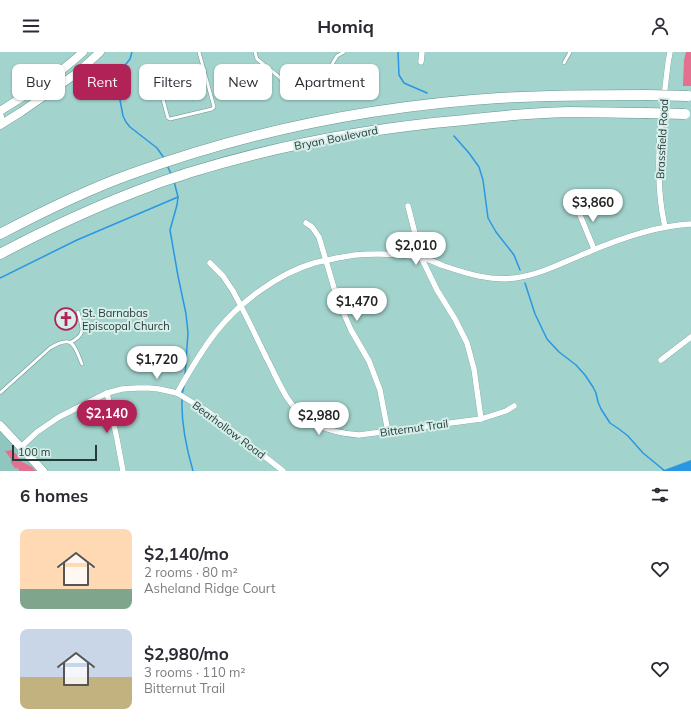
<!DOCTYPE html>
<html lang="en">
<head>
<meta charset="utf-8">
<style>
  body { margin:0; font-family:Mulish,sans-serif; background:#f2f2f3; color:#2b2b33; height:100vh; display:flex; flex-direction:column; font-size:15px; white-space:nowrap }
  * { box-sizing:border-box; margin:0 }
  p { font-size:13px; color:#7c7c81 }
  .icon { flex:none; width:22px; height:22px; fill:none; stroke:currentColor; stroke-width:2; stroke-linecap:round; stroke-linejoin:round }
  .map { position:relative; height:419px; overflow:hidden }
  .panel { display:flex; flex-direction:column; background:#fff; flex:1 }
  .panel>* { flex:none }
  .banner { position:absolute; left:12px; top:12px; width:400px; height:36px; display:flex; gap:8px }
  .scale { position:absolute; left:12px; bottom:10px; width:85px; box-sizing:border-box; padding-left:4px; border:2px solid #273a37; border-top:0; font-size:11px; line-height:14px; white-space:nowrap; color:#273a37; -webkit-text-stroke:3px #d6eeea; paint-order:stroke }
  .price { position:absolute; translate:-50% -34px; padding:0 9px; border-radius:14px; background:#fff; color:#222; font-size:13px; line-height:26px; filter:drop-shadow(0 1px 2px #0008) }
  .price::after { content:''; position:absolute; left:50%; top:24px; width:12px; height:9px; margin-left:-6px; background:inherit; clip-path:polygon(0 0,100% 0,50% 100%) }
  .price.on { background:#b12257; color:#fff }
  ul { padding:0; list-style:none }
  li { display:flex; align-items:center; gap:12px; height:100px; padding:0 20px }
  li span { display:grid; place-items:center; flex:none; width:112px; height:80px; border-radius:8px; color:#555 }
  li>.icon { margin-inline-start:auto }
  span .icon { width:48px; height:48px; fill:#fffc; stroke-width:1 }
  li b { font-size:17px }
  h2 { display:flex; justify-content:space-between; align-items:center; height:48px; padding:0 20px; font-size:17px }
  .tag { padding:0 14px; border-radius:8px; background:#fff; box-shadow:0 1px 3px #0004; font-size:14px; line-height:36px }
  .tag.on { background:#b12257; color:#fff }
  header { display:flex; justify-content:space-between; align-items:center; height:52px; padding:0 20px; background:#fff; font-size:18px; font-weight:700 }
  .map>svg:first-child { display:block }
</style>
</head>
<body>
<header><svg class="icon" aria-label="menu" viewBox="0 0 24 24"><path d="M4 6h16M4 12h16M4 18h16"/></svg>Homiq<svg class="icon" aria-label="person" viewBox="0 0 24 24"><circle cx="12" cy="8" r="4"/><path d="M4 21q1-7 8-7t8 7"/></svg></header>
<div class="map">
<svg width="691" height="419" viewBox="0 0 691 419">
  <rect width="100%" height="100%" fill="#a2d3cc"/>
  <path fill="#8fc7bf" d="M0 373 43 419H0Z"/>
  <g fill="#e4708f">
    <path d="M686 0H691V34H683L684 8Z"/>
    <path d="M12 398 17 403 22 410 32 415 35 419H19L18 415 16 417 11 411V407L5 399Z"/>
  </g>
  <path fill="#2997e3" d="M691 408V419H662L664 418Z"/>
  <g fill="none" stroke-linecap="round" stroke-linejoin="round">
    <g stroke="#2997e3" stroke-width="1.5">
      <path d="M132 0 130 7 115 26 114 34 116 41 120 48 123 64 126 70 130 75 157 96 164 106"/>
      <path d="M398 0 399 23 404 31 427 41"/>
      <path d="M454 84 469 101 479 115 483 128 488 166 496 180 514 203 520 218"/>
      <path d="M167 113 171 122"/>
      <path d="M174 129 178 145 177 153 170 178 178 224 186 262 188 281 185 323"/>
      <path d="M0 226 77 188 178 145"/>
      <path d="M525 231 535 262 547 287 559 300 576 313 585 323 593 335 596 341 598 350 601 357 610 371 619 377 628 384 643 401 665 419"/>
      <path d="M182 342 184 334"/>
      <path d="M182 346C181 371 186 395 193 419"/>
    </g>
    <g stroke="#699791" stroke-width="4">
      <g id="lane">
        <path d="M199 0 214 55 212 57 170 67 168 66 159 33 160 30 205 19"/>
        <path d="M255 0 257 7 278 24 289 35 297 36 306 33 331 14 337 4 344 0"/>
        <path d="M564 11 570 0"/>
        <path d="M71 290C87 282 82 275 78 260"/>
        <path d="M0 341 50 296C73 282 74 293 82 312"/>
      </g>
    </g>
    <g stroke="#699791" stroke-width="6">
      <g id="street">
        <path d="M421 10 422 0"/>
        <path d="M575 151 594 197"/>
        <path d="M408 154 421 205 437 238 455 267 467 291 474 317 481 367"/>
        <path d="M306 171 312 175 319 185 337 246 351 278 369 309 380 338 388 380"/>
        <path d="M665 175C661 157 659 139 659 120 658 84 664 47 668 11L670 0"/>
        <path d="M210 211 223 224 233 239C245 261 256 284 267 307 274 320 280 335 288 347 304 372 331 381 359 383L481 367 506 359 514 354"/>
        <path d="M661 308 691 285"/>
        <path d="M107 341 117 387 123 419"/>
        <path d="M177 341C189 320 201 299 216 280 239 251 277 222 314 211 321 209 330 208 337 206 343 205 349 204 355 203 376 201 398 202 419 205 427 206 436 211 444 214 468 222 490 229 515 226 539 223 562 211 584 202 618 187 654 174 691 172"/>
        <path d="M21 395 37 380 59 365 107 341 122 337 137 336H149L159 337 177 341 195 352 207 359 249 392 283 419"/>
      </g>
    </g>
    <g stroke="#699791" stroke-width="9">
      <g id="secondary">
        <path d="M0 59C29 41 58 23 83 0"/>
        <path d="M0 65V66"/>
        <path d="M0 73 21 60 77 21 100 0"/>
        <path d="M0 373 43 419"/>
      </g>
    </g>
    <g stroke="#699791" stroke-width="11">
      <g id="highway">
        <path d="M0 182C42 160 86 138 131 122 249 79 374 54 499 46 548 43 598 43 647 43"/>
        <path d="M0 202C49 176 101 152 153 133 165 128 177 125 188 121 278 93 371 76 465 68 499 64 534 61 569 60 595 60 621 61 646 61"/>
      </g>
    </g>
    <use href="#lane" stroke="#fff" stroke-width="3"/>
    <use href="#street" stroke="#fff" stroke-width="5.5"/>
    <use href="#secondary" stroke="#fff" stroke-width="8"/>
    <use href="#highway" stroke="#fff" stroke-width="10"/>
    <g stroke="#699791" stroke-width="11" stroke-linecap="butt">
      <g id="highway-bridge">
        <path d="M647 43 688 44"/>
        <path d="M646 61 685 62"/>
      </g>
    </g>
    <use href="#highway-bridge" stroke="#fff" stroke-width="10"/>
  </g>
  <defs>
    <g id="church-ring" transform="scale(1.15)"><circle r="9.5" fill="#d6eeea" stroke="#b12257" stroke-width="1.5"/><path d="M-1.2-6h2.4v3.5h3.3v2.4h-3.3V6h-2.4V-.1h-3.3v-2.4h3.3Z" fill="#b12257"/></g>
  </defs>
  <g fill-rule="evenodd">
    <use href="#church-ring" x="66" y="267"/>
  </g>
  <g text-anchor="middle" stroke-width="4" stroke-linejoin="round" paint-order="stroke">
    <g font-size="11" fill="#273a37" stroke="#d6eeea">
      <text transform="translate(336 86) rotate(-11)" y="4">Bryan Boulevard</text>
      <text transform="translate(662 87) rotate(-87)" y="4">Brassfield Road</text>
      <text transform="translate(414 376) rotate(-8)" y="4">Bitternut Trail</text>
      <text transform="translate(229 378) rotate(37)" y="4">Bearhollow Road</text>
    </g>
    <g font-size="11" fill="#273a37" stroke="#d6eeea" text-anchor="start">
      <text x="82" y="265">St. Barnabas<tspan x="82" dy="13">Episcopal Church</tspan></text>
    </g>
  </g>
</svg>
<div class="scale">100 m</div>
<b class="price" style="left:593px;top:171px">$3,860</b>
<b class="price" style="left:416px;top:214px">$2,010</b>
<b class="price" style="left:357px;top:270px">$1,470</b>
<b class="price" style="left:157px;top:328px">$1,720</b>
<b class="price on" style="left:107px;top:382px">$2,140</b>
<b class="price" style="left:319px;top:384px">$2,980</b>
<div class="banner">
<a class="tag">Buy</a>
<a class="tag on">Rent</a>
<a class="tag">Filters</a>
<a class="tag">New</a>
<a class="tag">Apartment</a>
</div>
</div>
<section class="panel">
<h2>6 homes<svg class="icon" aria-label="filters" viewBox="0 0 24 24"><path d="M4 7h16M4 17h16"/><circle cx="9" cy="7" r="2"/><circle cx="15" cy="17" r="2"/></svg></h2>
<ul>
<li><span style="background:linear-gradient(#ffd9b3 75%,#7fa58c 0)"><svg class="icon" aria-label="home" viewBox="0 0 24 24"><path d="M3 11l9-7 9 7M6 9v11h12V9"/></svg></span><div><b>$2,140/mo</b><p>2 rooms · 80 m²</p><p>Asheland Ridge Court</p></div><svg class="icon" aria-label="heart" viewBox="0 0 24 24"><path d="M12 20l-8-8c-3-5 5-10 8-4 3-6 11-1 8 4z"/></svg></li>
<li><span style="background:linear-gradient(#c9d6e8 60%,#c2b280 0)"><svg class="icon" aria-label="home" viewBox="0 0 24 24"><path d="M3 11l9-7 9 7M6 9v11h12V9"/></svg></span><div><b>$2,980/mo</b><p>3 rooms · 110 m²</p><p>Bitternut Trail</p></div><svg class="icon" aria-label="heart" viewBox="0 0 24 24"><path d="M12 20l-8-8c-3-5 5-10 8-4 3-6 11-1 8 4z"/></svg></li>
</ul>
</section>
</body>
</html>
